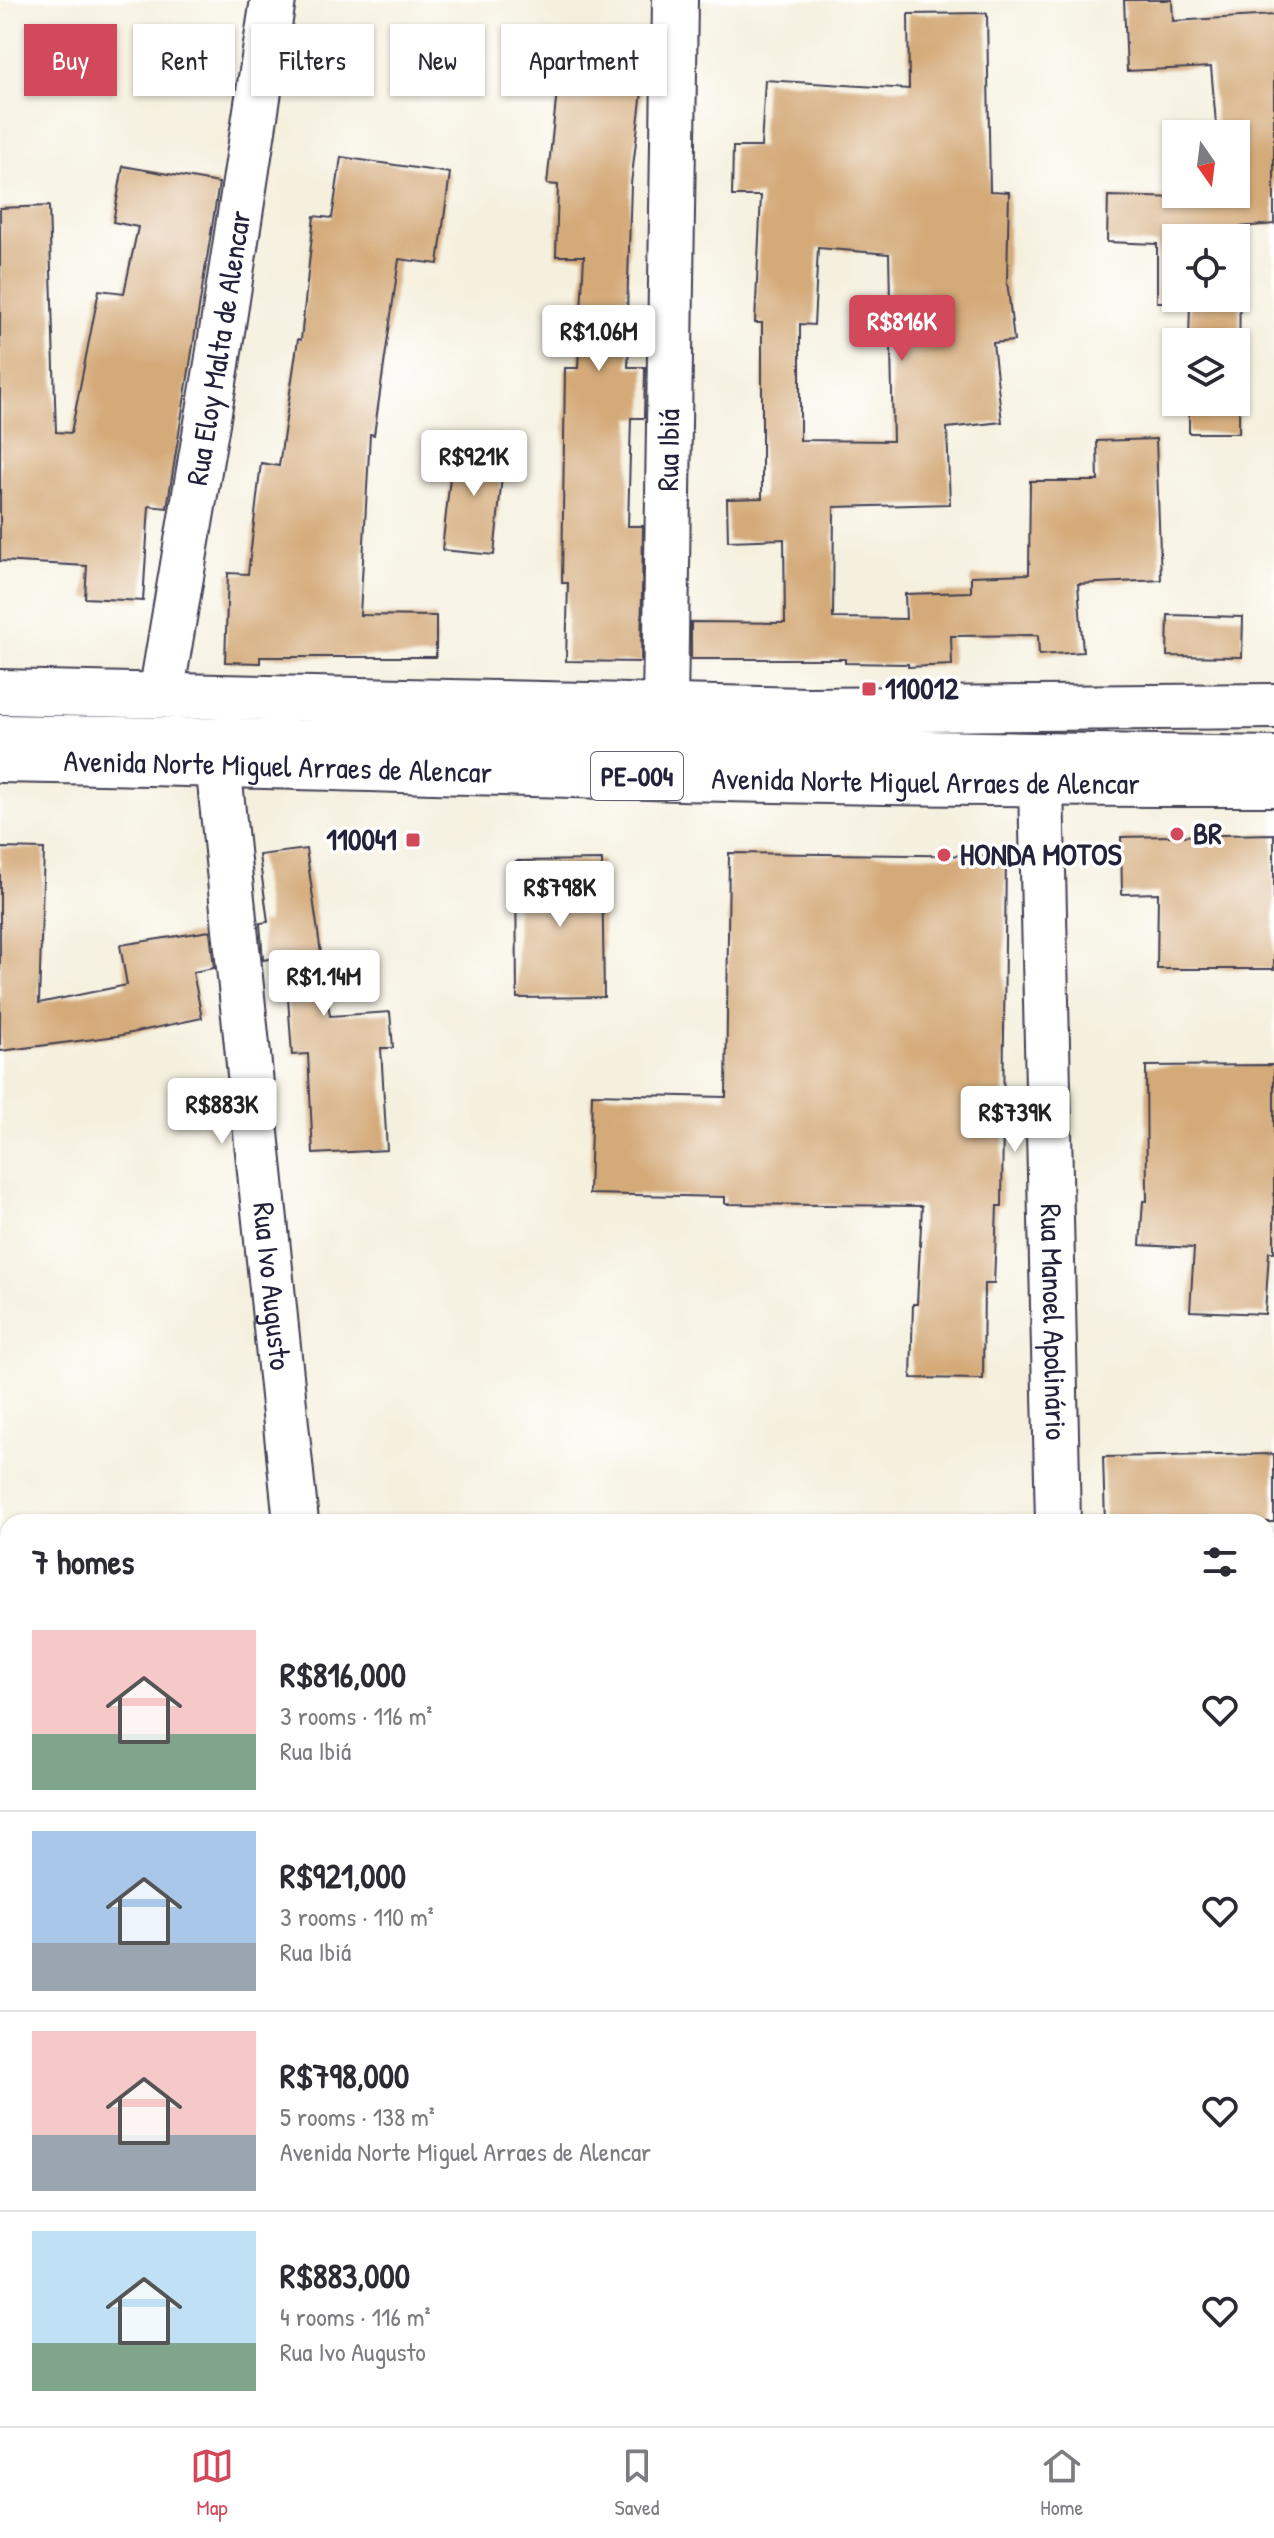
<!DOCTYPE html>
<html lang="en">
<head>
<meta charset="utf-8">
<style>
  body { margin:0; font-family:"Patrick Hand",sans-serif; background:#f7f7f7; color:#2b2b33; height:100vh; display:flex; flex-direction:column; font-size:30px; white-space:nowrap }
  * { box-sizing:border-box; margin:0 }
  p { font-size:26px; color:#7c7c81 }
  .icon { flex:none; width:44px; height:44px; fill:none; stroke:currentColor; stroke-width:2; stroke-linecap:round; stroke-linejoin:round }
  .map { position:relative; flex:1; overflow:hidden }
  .panel { position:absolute; left:0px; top:1514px; width:1274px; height:912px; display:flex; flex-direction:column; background:#fff; border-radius:24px 24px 0 0; box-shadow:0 2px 6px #0004 }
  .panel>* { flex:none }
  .top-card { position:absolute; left:24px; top:24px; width:800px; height:72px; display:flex; gap:16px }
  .needle { width:52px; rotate:166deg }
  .tools { position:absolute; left:1162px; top:120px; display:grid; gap:16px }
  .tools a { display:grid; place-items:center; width:88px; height:88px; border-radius:0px; background:#fff; box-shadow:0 2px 6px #0004; font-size:40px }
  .price { position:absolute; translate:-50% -68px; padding:0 18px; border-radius:8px; background:#fff; color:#222; font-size:26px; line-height:52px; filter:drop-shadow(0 2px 4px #0008) }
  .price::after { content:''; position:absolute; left:50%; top:48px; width:24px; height:18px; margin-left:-12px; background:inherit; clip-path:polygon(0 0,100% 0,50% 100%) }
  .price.active { background:#d1495b; color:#fff }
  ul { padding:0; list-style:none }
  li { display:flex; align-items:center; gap:24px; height:200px; padding:0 32px }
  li+li { border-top:2px solid #e1e1e2 }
  li span { display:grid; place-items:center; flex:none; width:224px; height:160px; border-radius:0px; color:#555 }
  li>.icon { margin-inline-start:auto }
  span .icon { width:96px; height:96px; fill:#fffc; stroke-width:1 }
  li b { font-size:34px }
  h2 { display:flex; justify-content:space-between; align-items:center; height:96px; padding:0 32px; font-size:34px }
  .pill { padding:0 28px; border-radius:0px; background:#fff; box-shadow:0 2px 6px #0004; font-size:28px; line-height:72px }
  .pill.active { background:#d1495b; color:#fff }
  .dock { display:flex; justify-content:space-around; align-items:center; height:112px; border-top:2px solid #e1e1e2; background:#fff; font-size:22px; color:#7c7c81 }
  .dock a { display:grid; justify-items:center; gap:4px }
  .dock .active { color:#d1495b }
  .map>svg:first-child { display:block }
</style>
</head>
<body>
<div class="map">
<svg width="1274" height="2426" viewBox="0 0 1274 2426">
  <rect width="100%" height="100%" fill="#fff"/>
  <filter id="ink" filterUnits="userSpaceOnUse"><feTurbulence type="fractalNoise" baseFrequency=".0125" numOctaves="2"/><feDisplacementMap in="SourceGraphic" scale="16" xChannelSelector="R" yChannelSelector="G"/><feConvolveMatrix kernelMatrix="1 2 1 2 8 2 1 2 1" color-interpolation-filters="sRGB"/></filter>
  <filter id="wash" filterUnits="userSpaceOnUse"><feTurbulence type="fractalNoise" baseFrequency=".006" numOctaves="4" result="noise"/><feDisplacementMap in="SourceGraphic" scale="32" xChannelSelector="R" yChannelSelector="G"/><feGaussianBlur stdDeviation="1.8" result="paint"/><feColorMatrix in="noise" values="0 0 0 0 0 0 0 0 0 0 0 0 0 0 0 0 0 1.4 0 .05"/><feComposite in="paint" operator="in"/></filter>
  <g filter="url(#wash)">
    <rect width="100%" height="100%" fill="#f5f0de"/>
    <g id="blocks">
      <g fill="#d4aa79" fill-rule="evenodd">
        <path d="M1124 0H1172L1173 21 1274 15V224L1240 227 1239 433H1189V402H1236V342H1189L1190 302H1157V244L1107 242 1108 196 1223 199V194H1236V134H1217L1211 67 1127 71ZM1176 238H1236V298H1176Z"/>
        <path d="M987 13 990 191 1009 192 1007 280 1014 341 993 343 1002 422 947 428 950 504 834 507 833 618 906 619 905 594 971 592V576L1029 574 1030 481H1098L1097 441 1156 439 1161 580 1078 584 1083 652 1039 655 1038 635 951 636 952 665 908 667V664L845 663V659H691V622L785 623 784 539 728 541 727 499 762 498V323H755L761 196H732L733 147H761L765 80 909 89 908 14ZM818 248 889 254 893 441 800 440V324L814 325Z"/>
        <path d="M558 82 642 91 631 184 627 313H630L628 367H645L644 418H631L628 526H643L641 662 566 661 568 583H562L565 368H578L584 256H556L558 185 547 184Z"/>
        <path d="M341 157 450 173 438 264 399 259 374 435 370 434 360 615 436 616V657H260V663L225 662 228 573 248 574 261 463 279 466 298 339 301 340 314 216 332 218Z"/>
        <path d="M123 166 219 183 167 508 149 506 143 601 85 598 87 566 0 561V208L49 206 56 432 71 433 99 290 124 293 138 227 113 222Z"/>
        <path d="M454 441 505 447 494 555 442 550Z"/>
        <path d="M1168 615 1243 617 1242 657 1167 656Z"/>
        <path d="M1274 834V969H1157L1158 893 1122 894 1121 837Z"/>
        <path d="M0 848 44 849 39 1003 127 985 120 945 210 931 214 968 193 972 202 1018 117 1036 0 1051Z"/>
        <path d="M306 849 330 1016 390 1012 393 1048H381L387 1150 313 1154 308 1054 292 1055 285 956 263 960 260 923 268 922 259 855Z"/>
        <path d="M729 853 1006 856 1002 1206H997L994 1284H984L983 1379 911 1378 913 1304H917L922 1206 725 1204V1197L589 1194 592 1094 726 1097Z"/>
        <path d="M602 860 604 997 517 998 516 861Z"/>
        <path d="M1274 1065V1252H1269L1265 1314 1190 1311 1194 1248 1140 1245 1143 1201H1147L1146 1066Z"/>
        <path d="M1274 1454V1522H1105L1103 1457Z"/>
      </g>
    </g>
  </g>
  <g filter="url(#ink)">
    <use href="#blocks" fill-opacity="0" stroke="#424153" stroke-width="2"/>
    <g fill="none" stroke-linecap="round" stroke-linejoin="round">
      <g stroke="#424153" stroke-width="46">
        <path id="pedestrian" d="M0 736 1274 758"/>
      </g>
      <g stroke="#424153" stroke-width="48">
        <g id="minor">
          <path id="s1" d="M161 695 217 364 273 0"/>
          <path id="s2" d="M665 708 675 0"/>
          <path id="s3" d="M218 763 296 1522"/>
          <path id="s4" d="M1041 784 1058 1522"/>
          <path d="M0 1690H8"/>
          <path d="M1266 2165H1274"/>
          <path d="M862 2418V2426"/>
        </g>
      </g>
      <g stroke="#424153" stroke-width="48">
        <g id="tertiary">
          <path d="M1266 1747H1274"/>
          <path d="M185 2426 205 2418"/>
        </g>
      </g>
      <g stroke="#424153" stroke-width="48">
        <g id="primary">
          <path d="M0 692 807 710 1274 706"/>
          <path id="s5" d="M0 760C258 764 516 775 775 780 941 784 1107 784 1274 784"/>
        </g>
      </g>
      <use href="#pedestrian" stroke="#fff" stroke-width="42"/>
      <use href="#minor" stroke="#fff" stroke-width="44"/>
      <use href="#tertiary" stroke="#fff" stroke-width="44"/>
      <use href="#primary" stroke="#fff" stroke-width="44"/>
    </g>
  </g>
  <g fill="#d1495b" stroke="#fff" stroke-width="3">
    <rect x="861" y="681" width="16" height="16" rx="4"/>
    <circle cx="1177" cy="834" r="8"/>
    <rect x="405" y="832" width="16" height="16" rx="4"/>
    <circle cx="944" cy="855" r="8"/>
  </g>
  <g text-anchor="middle" stroke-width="7" stroke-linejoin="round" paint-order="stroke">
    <rect fill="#fff" stroke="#646476" stroke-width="2" x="591" y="752" width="92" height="48" rx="6"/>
    <g font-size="28" font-weight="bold" fill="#22223b">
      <text x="637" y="786">PE-004</text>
    </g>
    <g font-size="30" fill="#22223b" stroke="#fff">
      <text dy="10" stroke="none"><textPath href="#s1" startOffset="352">Rua Eloy Malta de Alencar</textPath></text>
      <text dy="10" stroke="none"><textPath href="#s2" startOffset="258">Rua Ibiá</textPath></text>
      <text dy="10" stroke="none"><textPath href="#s5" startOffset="278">Avenida Norte Miguel Arraes de Alencar</textPath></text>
      <text dy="10" stroke="none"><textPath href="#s5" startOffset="926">Avenida Norte Miguel Arraes de Alencar</textPath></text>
      <text dy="10" stroke="none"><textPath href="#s3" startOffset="526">Rua Ivo Augusto</textPath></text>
      <text dy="10" stroke="none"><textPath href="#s4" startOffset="538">Rua Manoel Apolinário</textPath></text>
    </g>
    <g font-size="30" font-weight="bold" fill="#22223b" stroke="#fff" text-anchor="start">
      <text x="885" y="699">110012</text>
      <text x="1193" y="844">BR</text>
      <text x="397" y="850" text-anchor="end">110041</text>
      <text x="960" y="865">HONDA MOTOS</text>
    </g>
  </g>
</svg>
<div class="tools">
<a><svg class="needle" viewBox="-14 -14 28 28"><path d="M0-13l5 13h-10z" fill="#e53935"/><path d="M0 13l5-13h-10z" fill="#7c7c81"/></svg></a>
<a><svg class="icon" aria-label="locate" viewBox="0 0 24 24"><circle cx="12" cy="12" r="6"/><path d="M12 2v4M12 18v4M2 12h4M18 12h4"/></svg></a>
<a><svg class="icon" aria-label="layers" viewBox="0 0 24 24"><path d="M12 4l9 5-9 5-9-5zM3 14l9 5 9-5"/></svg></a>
</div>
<b class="price active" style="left:902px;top:363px">R$816K</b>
<b class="price" style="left:599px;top:373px">R$1.06M</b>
<b class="price" style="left:474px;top:498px">R$921K</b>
<b class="price" style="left:560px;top:929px">R$798K</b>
<b class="price" style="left:324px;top:1018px">R$1.14M</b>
<b class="price" style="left:222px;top:1146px">R$883K</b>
<b class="price" style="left:1015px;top:1154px">R$739K</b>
<div class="top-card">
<a class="pill active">Buy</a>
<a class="pill">Rent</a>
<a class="pill">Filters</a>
<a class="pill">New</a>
<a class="pill">Apartment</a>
</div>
<section class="panel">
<h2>7 homes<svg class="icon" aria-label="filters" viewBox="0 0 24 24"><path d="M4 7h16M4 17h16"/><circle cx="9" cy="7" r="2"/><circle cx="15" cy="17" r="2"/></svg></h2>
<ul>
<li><span style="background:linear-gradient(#f6c9c9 65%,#7fa58c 0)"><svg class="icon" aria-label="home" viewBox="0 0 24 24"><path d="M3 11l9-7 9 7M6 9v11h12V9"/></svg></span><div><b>R$816,000</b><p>3 rooms · 116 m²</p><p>Rua Ibiá</p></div><svg class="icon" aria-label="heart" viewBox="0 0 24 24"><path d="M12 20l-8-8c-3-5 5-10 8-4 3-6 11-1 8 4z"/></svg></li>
<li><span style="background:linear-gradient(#a9c7e8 70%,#9aa5b1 0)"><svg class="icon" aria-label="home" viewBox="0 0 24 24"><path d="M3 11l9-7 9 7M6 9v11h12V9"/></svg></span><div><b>R$921,000</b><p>3 rooms · 110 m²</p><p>Rua Ibiá</p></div><svg class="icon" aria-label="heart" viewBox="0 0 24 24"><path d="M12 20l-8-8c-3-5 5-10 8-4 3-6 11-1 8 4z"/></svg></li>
<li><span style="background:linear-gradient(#f6c9c9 65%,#9aa5b1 0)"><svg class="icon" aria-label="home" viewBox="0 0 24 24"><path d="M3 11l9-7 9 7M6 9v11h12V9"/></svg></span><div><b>R$798,000</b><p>5 rooms · 138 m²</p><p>Avenida Norte Miguel Arraes de Alencar</p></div><svg class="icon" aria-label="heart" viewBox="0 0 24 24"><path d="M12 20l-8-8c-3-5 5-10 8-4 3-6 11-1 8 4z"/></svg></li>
<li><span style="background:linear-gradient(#bfe0f5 70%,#7fa58c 0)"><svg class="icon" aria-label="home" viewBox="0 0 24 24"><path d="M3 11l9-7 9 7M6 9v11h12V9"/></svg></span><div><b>R$883,000</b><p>4 rooms · 116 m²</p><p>Rua Ivo Augusto</p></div><svg class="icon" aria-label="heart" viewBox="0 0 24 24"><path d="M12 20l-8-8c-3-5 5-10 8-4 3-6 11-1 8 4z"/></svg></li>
</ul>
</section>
</div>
<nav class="dock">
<a class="active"><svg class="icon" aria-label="map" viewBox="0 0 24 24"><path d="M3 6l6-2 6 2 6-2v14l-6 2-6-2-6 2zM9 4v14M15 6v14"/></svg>Map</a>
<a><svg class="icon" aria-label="saved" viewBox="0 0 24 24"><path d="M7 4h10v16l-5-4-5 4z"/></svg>Saved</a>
<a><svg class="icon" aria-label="home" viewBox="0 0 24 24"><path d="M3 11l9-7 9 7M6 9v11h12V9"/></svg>Home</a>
</nav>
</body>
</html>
